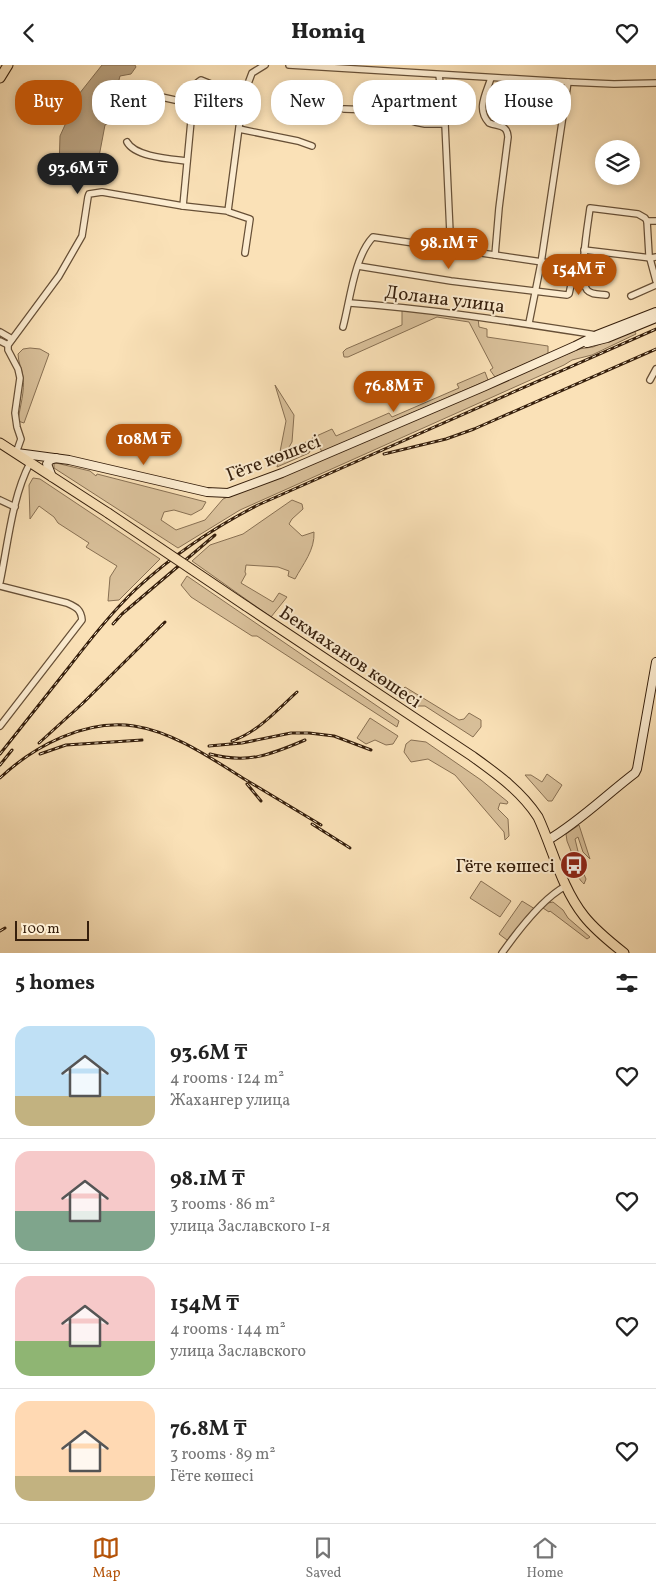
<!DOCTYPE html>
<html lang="en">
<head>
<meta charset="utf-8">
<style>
  body { margin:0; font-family:Vollkorn,serif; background:#f2f2f2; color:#222; height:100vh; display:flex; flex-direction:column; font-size:19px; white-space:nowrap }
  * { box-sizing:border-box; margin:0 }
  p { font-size:16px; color:#767676 }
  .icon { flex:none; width:28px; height:28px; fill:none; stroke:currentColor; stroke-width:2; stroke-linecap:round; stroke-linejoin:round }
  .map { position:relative; height:888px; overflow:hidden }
  .side { display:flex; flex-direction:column; background:#fff; flex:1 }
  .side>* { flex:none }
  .guide { position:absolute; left:15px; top:15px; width:626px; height:45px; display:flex; gap:10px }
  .tools { position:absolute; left:595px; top:75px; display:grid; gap:10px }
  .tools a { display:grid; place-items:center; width:45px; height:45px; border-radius:50%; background:#fff; box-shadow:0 2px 8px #0003; font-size:25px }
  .scale { position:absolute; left:15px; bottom:12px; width:74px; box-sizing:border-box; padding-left:5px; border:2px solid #361f0c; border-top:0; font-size:14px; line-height:18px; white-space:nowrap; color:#361f0c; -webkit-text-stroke:4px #fcecd0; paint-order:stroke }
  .price { position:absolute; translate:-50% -42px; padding:0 11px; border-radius:18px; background:#b45309; color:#fff; font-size:16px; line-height:32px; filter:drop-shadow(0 1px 2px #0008) }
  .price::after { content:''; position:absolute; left:50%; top:30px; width:15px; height:11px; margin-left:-8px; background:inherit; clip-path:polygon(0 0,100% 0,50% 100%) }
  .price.current { background:#222; color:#fff }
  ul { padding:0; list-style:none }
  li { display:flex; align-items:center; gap:15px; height:125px; padding:0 15px }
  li+li { border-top:1px solid #e0e0e0 }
  li span { display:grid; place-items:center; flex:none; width:140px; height:100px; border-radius:15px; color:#555 }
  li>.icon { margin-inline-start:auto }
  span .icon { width:60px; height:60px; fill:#fffc; stroke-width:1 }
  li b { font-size:21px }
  h2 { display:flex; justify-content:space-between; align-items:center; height:60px; padding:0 15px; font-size:21px }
  .tag { padding:0 18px; border-radius:20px; background:#fff; box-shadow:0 2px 8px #0003; font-size:18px; line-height:45px }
  .tag.current { background:#b45309; color:#fff }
  header { display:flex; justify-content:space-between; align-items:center; height:65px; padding:0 15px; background:#fff; font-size:22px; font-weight:800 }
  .dock { display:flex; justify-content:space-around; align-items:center; height:70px; border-top:1px solid #e0e0e0; background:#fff; font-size:14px; color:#767676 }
  .dock a { display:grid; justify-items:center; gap:2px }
  .dock .current { color:#b45309 }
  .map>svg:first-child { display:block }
</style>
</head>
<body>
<header><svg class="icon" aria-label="back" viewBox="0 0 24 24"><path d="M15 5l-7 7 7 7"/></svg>Homiq<svg class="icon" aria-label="heart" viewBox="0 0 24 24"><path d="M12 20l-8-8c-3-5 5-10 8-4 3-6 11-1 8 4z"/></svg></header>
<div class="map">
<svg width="656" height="888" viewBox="0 0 656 888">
  <rect width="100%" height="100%" fill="#fae1b7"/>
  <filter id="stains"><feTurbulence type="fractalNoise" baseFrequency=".004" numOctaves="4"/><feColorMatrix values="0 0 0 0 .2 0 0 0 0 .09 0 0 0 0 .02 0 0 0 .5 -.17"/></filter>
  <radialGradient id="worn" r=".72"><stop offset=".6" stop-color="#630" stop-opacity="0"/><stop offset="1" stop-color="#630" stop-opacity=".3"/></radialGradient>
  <g fill="#d9c09a" stroke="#887053">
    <path d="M410 241 472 249 478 253 479 262 487 264V272L548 281V289L495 312 490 305 493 303 469 257 437 252 348 292H344L343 287 346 284 402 260V246Z"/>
    <path d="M634 265 636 269 592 290 572 295 564 300 240 445 178 483 54 403V398H56L90 406 96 411 97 409 206 437 202 444 191 450 174 445 164 447 161 455 176 465 205 455 223 434 579 284 593 282Z"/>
    <path d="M30 283 40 284 49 289 24 358 18 356C20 341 25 326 23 312 22 304 18 297 18 289L23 284Z"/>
    <path d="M485 307 488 315 322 387 319 381 310 386 309 388 277 402 286 356 275 320 294 350 292 377 288 384 282 389 285 395 307 387 304 378 306 377 309 382 315 379 312 373 332 364 336 371 389 348 392 352 459 323 457 319Z"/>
    <path d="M33 413 40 414 160 494 119 535 108 536 110 512 117 501 86 482 89 478 58 458 54 452 39 441 30 454 29 420Z"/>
    <path d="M292 435 302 439 303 444 292 454 289 459 302 471 314 467C315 485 303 499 295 514L288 511 289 506 278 502 246 500 245 507 246 509 241 518 273 537 279 528 287 532 271 552 192 496 210 480 243 469Z"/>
    <path d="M187 511 399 656 397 662 257 571H252L191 532 181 520Z"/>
    <path d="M405 622 459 655 464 654 469 648 481 655V662L473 672 425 641H416L393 628 401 626Z"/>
    <path d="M370 653 398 671 393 679 386 680 375 675 366 679 357 673Z"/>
    <path d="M411 675 426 677 481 715 508 737 507 739 500 738 498 744 508 754 509 771 505 775 504 767 455 710 428 694 411 697 404 687 406 679Z"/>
    <path d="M547 709 562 720 552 736H548L525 710H531L542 717Z"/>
    <path d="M579 760 590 794 583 787 578 772 575 774 583 807 586 814 584 819C580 815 577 812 579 806L567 776 566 769Z"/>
    <path d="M481 816 511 836 500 852 470 833Z"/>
    <path d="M522 836 535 844 520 863 507 875 499 869Z"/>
    <path d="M553 837 563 845 568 853 590 872 587 874 550 846 549 847 543 843 548 838Z"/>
  </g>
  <path fill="#b79f7d" stroke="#836c50" d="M102 0H135L136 2 131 9 120 11 114 34 121 42 118 53 105 60 98 97 88 111 66 110 59 105 60 71 79 29Z"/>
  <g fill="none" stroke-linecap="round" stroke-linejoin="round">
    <g stroke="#675037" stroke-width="8">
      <g id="street">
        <path d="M289 0 568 17 614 19 656 18"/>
        <path d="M439 10 445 59 450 168 449 183"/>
        <path d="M491 13C486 29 476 44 489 58 499 62 507 59 508 72L499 143 495 190"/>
        <path d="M157 31 193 39"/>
        <path d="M344 44 375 45 415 57 425 59H445"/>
        <path d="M239 64 298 76 312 81"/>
        <path d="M127 77C135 92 171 94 187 96"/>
        <path d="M183 141 194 24 197 18 201 15 243 32"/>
        <path d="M647 156H656"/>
        <path d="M584 185 651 193 656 192"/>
        <path d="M245 188 250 154 229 147 228 146 243 32 252 8 265 0"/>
        <path d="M358 201 451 216 567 230 569 229 575 202"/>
        <path d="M606 230C600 229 591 230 587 225 578 214 588 159 590 143L638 149 645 153 647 156 649 190 656 216"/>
        <path d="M631 231 656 220"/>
        <path d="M350 238C433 244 514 257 597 270"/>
        <path d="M529 258 541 198 568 17"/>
        <path d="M343 262C350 236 354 192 373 172L583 203"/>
        <path d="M0 267 12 274"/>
        <path d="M0 276 8 280"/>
        <path d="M650 315 656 304"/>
        <path d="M16 388 21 374 17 362 15 348 20 313 18 304 8 285V280L59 211 82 171 88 132 89 129 102 127 183 141 228 146"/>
        <path d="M0 435 15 442"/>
        <path d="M0 517C8 479 12 432 30 398"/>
        <path d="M0 521 67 538C76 542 81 544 82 555L0 661"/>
        <path d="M502 888C517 867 544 832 566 821"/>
      </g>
    </g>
    <g stroke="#361f0c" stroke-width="10">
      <g id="secondary">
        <path d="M587 278 607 273 656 253"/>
        <path d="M17 388 69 395 207 427 228 428 282 408 483 322 575 281 597 270 656 247"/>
        <path d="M52 412 47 399 50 395 56 393"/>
        <path d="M548 775C579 757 606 730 635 708L637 704 656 597"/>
      </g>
    </g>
    <g stroke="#361f0c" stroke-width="11">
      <g id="primary">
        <path d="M0 13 8 0"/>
        <path d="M0 378 108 448"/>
        <path d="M246 541 472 691C497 709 521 726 538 752 553 784 561 822 584 851 595 865 610 877 624 888"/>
      </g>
    </g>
    <use href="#street" stroke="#fcecd0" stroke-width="5.5"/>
    <use href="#secondary" stroke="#fcecd0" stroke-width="8"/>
    <use href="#primary" stroke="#fae1b7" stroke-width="9"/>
    <g stroke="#361f0c" stroke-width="3">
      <g id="rail">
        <path d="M384 389 446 374 474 364 656 284"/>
        <path d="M113 559 122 549 215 470"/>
        <path d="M232 676C258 667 277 645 297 627"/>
        <path d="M39 678 82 639 165 557"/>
        <path d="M209 681 242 678 291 668H309L334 671 371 685"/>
        <path d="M0 689C23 660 46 631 69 602 90 575 111 548 136 524 173 490 213 463 258 440L656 264"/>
        <path d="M40 689 66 680 142 675"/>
        <path d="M210 689C248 699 270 690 305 675"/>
        <path d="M0 700 12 685"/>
        <path d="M0 713C34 681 85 654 134 661 174 667 212 694 246 715 271 730 296 745 321 760"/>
        <path d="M247 719 261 736"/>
        <path d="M312 759 350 783"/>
        <path d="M0 866 5 863"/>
      </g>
    </g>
    <use href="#rail" stroke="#fcecd0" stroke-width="1" stroke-dasharray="4" stroke-linecap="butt"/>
    <g stroke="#361f0c" stroke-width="11" stroke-linecap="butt">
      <path id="primary-bridge" d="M108 448 246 541"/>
    </g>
    <use href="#primary-bridge" stroke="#fae1b7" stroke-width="9"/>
  </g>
  <defs>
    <g id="bus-disc" transform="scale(1.4375)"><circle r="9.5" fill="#8f2418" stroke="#fcecd0"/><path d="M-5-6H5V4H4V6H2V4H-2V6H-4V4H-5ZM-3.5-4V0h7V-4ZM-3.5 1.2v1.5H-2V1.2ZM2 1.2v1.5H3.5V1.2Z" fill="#fff"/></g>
  </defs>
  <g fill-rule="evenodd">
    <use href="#bus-disc" x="574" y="800"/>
  </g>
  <g text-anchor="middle" stroke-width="4" stroke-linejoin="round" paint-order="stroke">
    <g font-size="19" fill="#361f0c" stroke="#fcecd0">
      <text transform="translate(445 233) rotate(7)" y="7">Долана улица</text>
      <text transform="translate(273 392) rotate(-21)" y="7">Гёте көшесі</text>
      <text transform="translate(351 591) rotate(34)" y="7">Бекмаханов көшесі</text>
    </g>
    <g font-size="19" fill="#361f0c" stroke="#fcecd0" text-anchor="end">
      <text x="555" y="807">Гёте көшесі</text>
    </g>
  </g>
  <rect width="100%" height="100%" filter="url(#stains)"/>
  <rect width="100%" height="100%" fill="url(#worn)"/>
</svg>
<div class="tools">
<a><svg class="icon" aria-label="layers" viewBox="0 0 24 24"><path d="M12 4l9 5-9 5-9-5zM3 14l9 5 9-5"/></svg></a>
</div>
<div class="scale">100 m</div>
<b class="price current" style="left:78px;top:130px">93.6M ₸</b>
<b class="price" style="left:449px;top:205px">98.1M ₸</b>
<b class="price" style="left:579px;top:231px">154M ₸</b>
<b class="price" style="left:394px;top:348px">76.8M ₸</b>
<b class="price" style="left:144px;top:401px">108M ₸</b>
<div class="guide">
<a class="tag current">Buy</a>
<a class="tag">Rent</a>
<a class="tag">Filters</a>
<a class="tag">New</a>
<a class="tag">Apartment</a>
<a class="tag">House</a>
</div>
</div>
<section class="side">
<h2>5 homes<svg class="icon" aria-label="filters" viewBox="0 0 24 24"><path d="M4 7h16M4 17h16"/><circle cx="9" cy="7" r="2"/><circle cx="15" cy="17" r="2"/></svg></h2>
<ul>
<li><span style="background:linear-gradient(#bfe0f5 70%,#c2b280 0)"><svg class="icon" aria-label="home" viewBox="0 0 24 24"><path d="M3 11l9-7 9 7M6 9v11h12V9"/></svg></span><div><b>93.6M ₸</b><p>4 rooms · 124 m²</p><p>Жахангер улица</p></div><svg class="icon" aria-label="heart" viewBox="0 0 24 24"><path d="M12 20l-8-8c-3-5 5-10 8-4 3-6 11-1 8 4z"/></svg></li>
<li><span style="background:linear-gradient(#f6c9c9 60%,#7fa58c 0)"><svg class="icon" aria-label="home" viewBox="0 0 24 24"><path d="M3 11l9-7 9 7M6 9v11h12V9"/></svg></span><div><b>98.1M ₸</b><p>3 rooms · 86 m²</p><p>улица Заславского 1-я</p></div><svg class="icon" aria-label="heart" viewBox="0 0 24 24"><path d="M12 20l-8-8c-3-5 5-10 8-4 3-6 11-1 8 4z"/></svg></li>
<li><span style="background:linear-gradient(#f6c9c9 65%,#8fb573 0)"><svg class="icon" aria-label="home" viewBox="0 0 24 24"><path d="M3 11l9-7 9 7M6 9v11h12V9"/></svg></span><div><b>154M ₸</b><p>4 rooms · 144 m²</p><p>улица Заславского</p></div><svg class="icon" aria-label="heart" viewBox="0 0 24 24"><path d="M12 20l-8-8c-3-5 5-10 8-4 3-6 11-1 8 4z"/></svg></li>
<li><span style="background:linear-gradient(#ffd9b3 75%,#c2b280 0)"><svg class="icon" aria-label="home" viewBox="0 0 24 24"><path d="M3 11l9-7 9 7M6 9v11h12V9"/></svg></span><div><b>76.8M ₸</b><p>3 rooms · 89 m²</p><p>Гёте көшесі</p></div><svg class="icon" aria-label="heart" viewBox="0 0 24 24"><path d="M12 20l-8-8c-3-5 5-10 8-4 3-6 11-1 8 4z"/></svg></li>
</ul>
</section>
<nav class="dock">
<a class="current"><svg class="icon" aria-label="map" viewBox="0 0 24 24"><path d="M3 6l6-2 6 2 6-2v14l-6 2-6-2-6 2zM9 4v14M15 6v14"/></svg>Map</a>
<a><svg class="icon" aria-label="saved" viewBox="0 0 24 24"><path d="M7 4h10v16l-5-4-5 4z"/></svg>Saved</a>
<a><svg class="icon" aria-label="home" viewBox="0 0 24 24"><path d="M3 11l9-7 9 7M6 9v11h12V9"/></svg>Home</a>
</nav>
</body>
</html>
